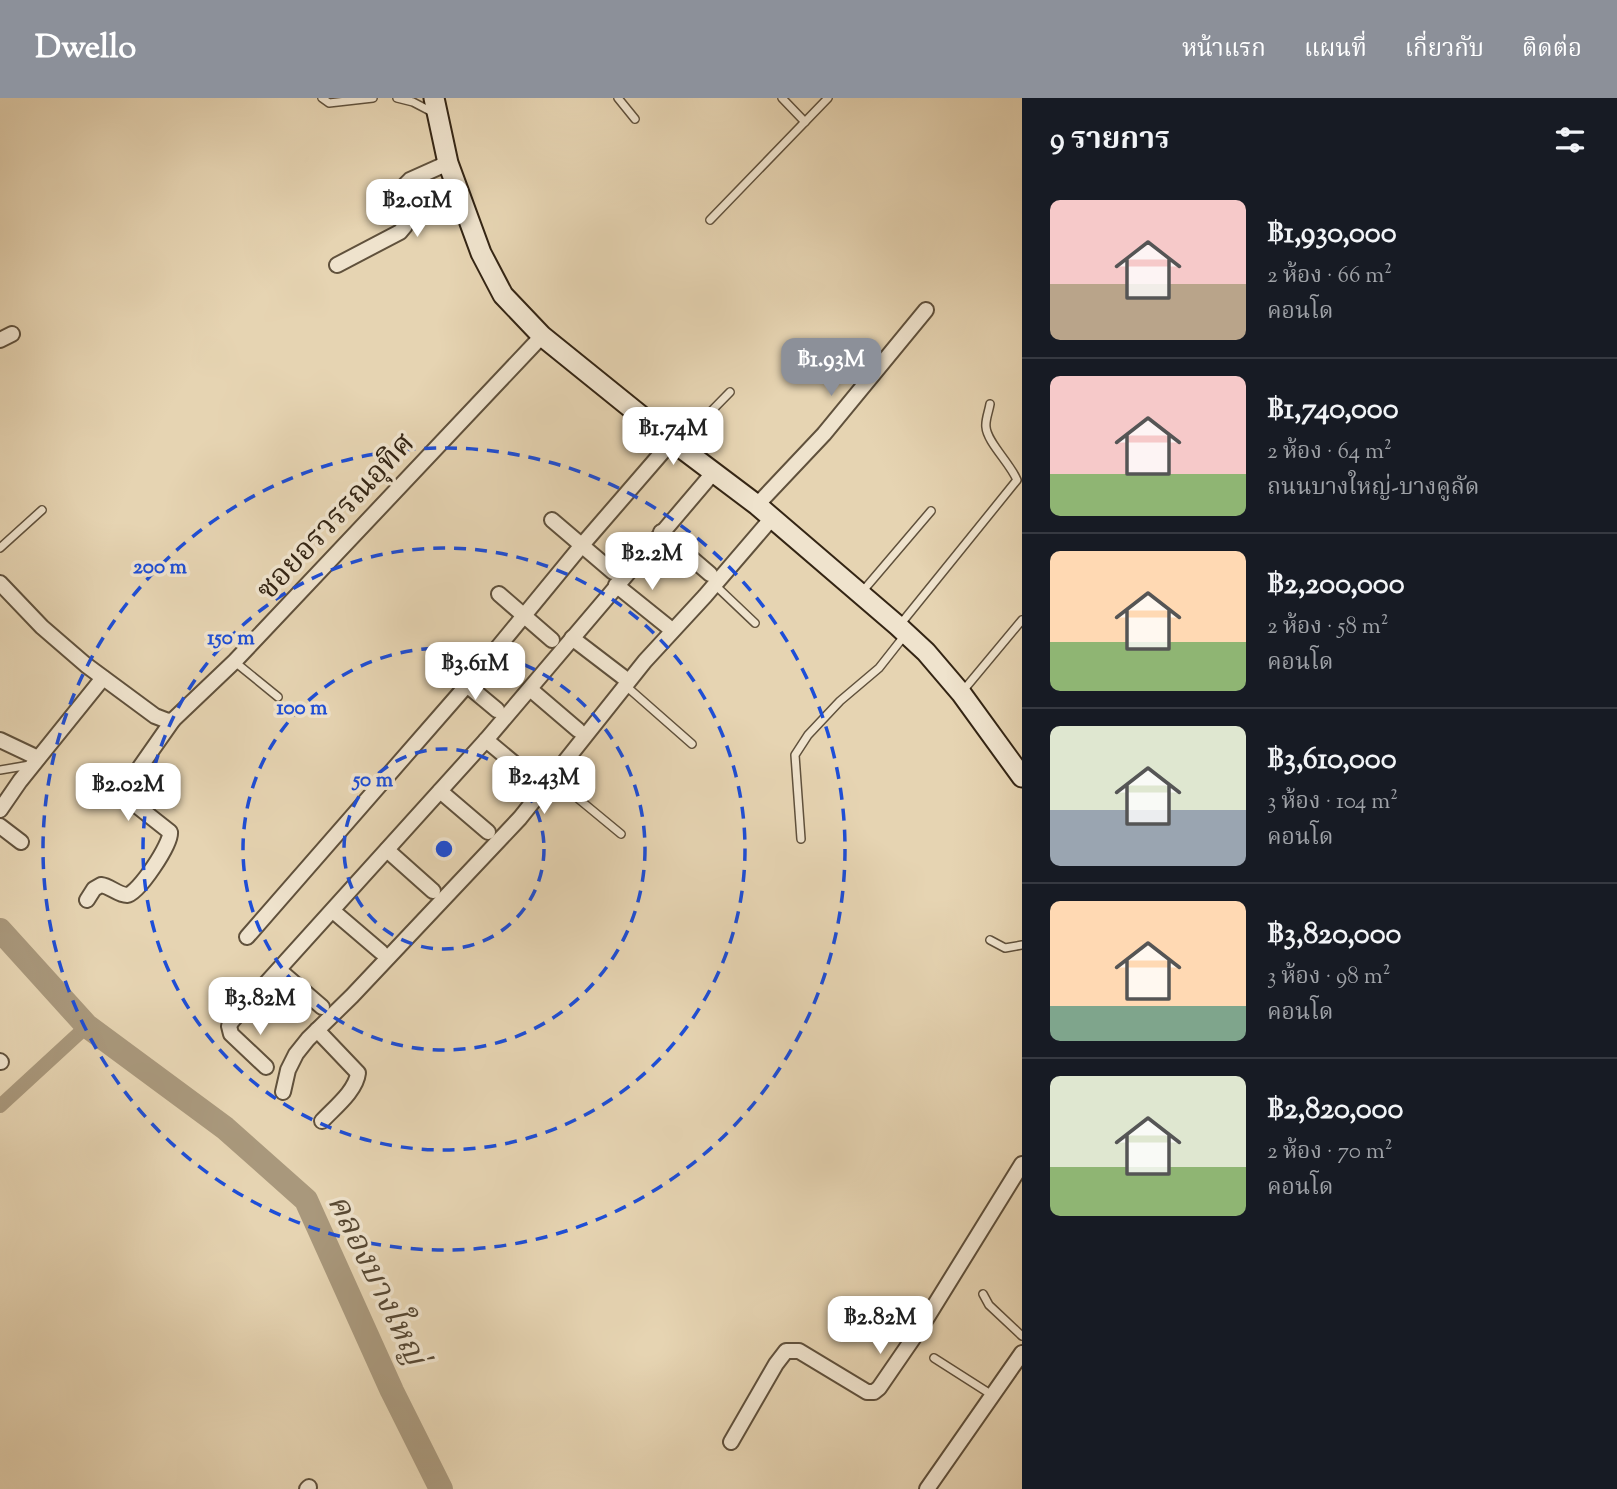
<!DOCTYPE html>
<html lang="th">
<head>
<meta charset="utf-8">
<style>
  body { margin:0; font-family:"Sorts Mill Goudy","Noto Serif Thai",serif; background:#242831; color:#f1f3f6; height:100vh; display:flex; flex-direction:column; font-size:26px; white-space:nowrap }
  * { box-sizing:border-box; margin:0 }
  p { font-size:23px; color:#9ea1a6 }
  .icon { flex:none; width:38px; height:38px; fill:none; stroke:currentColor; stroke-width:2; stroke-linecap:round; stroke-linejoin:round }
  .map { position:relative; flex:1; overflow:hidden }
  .sheet { display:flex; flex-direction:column; background:#171b24; width:595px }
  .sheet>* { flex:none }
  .price { position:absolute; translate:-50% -60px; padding:0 16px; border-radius:14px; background:#fff; color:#222; font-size:23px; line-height:46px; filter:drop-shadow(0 2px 4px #0008) }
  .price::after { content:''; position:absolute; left:50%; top:42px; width:21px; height:16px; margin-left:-10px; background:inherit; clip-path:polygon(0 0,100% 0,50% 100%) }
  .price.on { background:#8c9099; color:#fff }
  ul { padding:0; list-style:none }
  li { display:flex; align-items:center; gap:21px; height:175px; padding:0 28px }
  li+li { border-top:2px solid #363941 }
  li span { display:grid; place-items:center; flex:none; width:196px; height:140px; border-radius:10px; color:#555 }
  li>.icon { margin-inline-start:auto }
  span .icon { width:84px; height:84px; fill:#fffc; stroke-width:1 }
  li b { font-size:30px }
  h2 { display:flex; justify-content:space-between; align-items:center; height:84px; padding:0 28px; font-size:30px }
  header { display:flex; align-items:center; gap:42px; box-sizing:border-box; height:98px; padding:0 35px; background:#8c9099; color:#fff }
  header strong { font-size:33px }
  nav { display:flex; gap:38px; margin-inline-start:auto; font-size:24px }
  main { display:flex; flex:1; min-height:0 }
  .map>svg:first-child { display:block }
</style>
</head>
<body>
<header>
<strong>Dwello</strong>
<nav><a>หน้าแรก</a><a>แผนที่</a><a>เกี่ยวกับ</a><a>ติดต่อ</a></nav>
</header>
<main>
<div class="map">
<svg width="1022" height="1391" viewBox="0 0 1022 1391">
  <rect width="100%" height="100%" fill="#e6d4b2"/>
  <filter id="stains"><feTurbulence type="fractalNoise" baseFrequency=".00286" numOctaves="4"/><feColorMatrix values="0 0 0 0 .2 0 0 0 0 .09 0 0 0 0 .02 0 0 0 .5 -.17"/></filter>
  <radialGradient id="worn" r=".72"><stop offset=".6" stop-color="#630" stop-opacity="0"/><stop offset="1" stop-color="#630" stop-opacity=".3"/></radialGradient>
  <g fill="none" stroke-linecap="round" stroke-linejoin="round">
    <path stroke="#a9987c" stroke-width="14" d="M0 1008 87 928"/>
    <path stroke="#a9987c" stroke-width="24" d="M0 832 87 928 225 1030 306 1102 392 1293 441 1391"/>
    <g stroke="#60513c" stroke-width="10">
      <g id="lane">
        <path d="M322 0 329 5 373 0"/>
        <path d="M397 0 413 4 434 15"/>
        <path d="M618 0 635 21"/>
        <path d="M782 0 805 24"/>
        <path d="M710 122 828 0"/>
        <path d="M679 346 730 294"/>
        <path d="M0 450 42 412"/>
        <path d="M715 487 755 525"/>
        <path d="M862 494 931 413"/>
        <path d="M899 528 1017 382C1010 365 987 344 986 329 985 322 989 313 990 306"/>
        <path d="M235 564 278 599"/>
        <path d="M626 588 692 646"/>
        <path d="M962 594 1022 522"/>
        <path d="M0 672 30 667"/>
        <path d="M552 679 621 736"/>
        <path d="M801 741 795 657 808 637 840 603 879 570 905 537"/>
        <path d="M990 842 1005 850 1022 847"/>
        <path d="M983 1196 989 1207 1022 1238"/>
        <path d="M934 1260 992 1297"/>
      </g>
    </g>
    <g stroke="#60513c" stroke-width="18">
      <g id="street">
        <path d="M337 167 400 134 405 128V87L410 82 448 65"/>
        <path d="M0 242 12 236"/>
        <path d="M757 407 824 336 926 212"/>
        <path d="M552 422 613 474"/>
        <path d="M661 434 710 476"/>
        <path d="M0 485 42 529 86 567 155 618 168 623 173 622 235 563 542 238"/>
        <path d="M616 487 667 528"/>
        <path d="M499 496 552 542"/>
        <path d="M572 540 623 579"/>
        <path d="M467 587 497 612"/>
        <path d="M530 591 578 632"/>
        <path d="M0 642 38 660"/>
        <path d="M486 642 533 681"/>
        <path d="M440 693 488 734"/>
        <path d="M0 712 20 683 103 580"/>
        <path d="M0 728 21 744"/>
        <path d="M387 752 433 793"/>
        <path d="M87 802 94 791 101 787C110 788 118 797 127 797 138 796 172 745 170 734L127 700 124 692 173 622"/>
        <path d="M333 813 381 854"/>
        <path d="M247 839 467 587 582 447 672 343"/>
        <path d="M279 872 322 909"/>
        <path d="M317 932 358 975C356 993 334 1010 322 1023"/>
        <path d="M0 963 1 964"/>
        <path d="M266 969 231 936 229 928 232 923 486 642 713 375"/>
        <path d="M283 994 288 972 296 956 308 941 352 898 520 720 645 563 705 498 772 420"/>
        <path d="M731 1344 776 1266 786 1253H799L867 1294H874L879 1290 923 1226 1022 1066"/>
        <path d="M307 1391 309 1389"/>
        <path d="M927 1391 1022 1255"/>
      </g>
    </g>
    <g stroke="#342514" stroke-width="23">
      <path id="secondary" d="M434 0 448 65 481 155 503 197 542 238 672 343 757 407 898 528 926 554 961 595 1022 679"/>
    </g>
    <use href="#lane" stroke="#efe3cd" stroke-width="7"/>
    <use href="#street" stroke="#efe3cd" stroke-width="14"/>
    <use href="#secondary" stroke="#efe3cd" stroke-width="19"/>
  </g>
  <g fill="none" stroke="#1d4ed8" stroke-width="3.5" stroke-dasharray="12 9">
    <circle cx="444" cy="751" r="100"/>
    <circle cx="444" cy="751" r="201"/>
    <circle cx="444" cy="751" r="301"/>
    <circle cx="444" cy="751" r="401"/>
  </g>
  <g text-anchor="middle" stroke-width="7" stroke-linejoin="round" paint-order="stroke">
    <g font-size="30" fill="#342514" stroke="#efe3cd">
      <text transform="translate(335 418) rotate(-47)" y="10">ซอยอรวรรณอุทิศ</text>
    </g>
    <g font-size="32" font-style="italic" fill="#574833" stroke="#efe3cd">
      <text transform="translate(378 1181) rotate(64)" y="11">คลองบางใหญ่</text>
    </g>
  </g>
  <circle cx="444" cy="751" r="10" fill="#1d4ed8" stroke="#efe3cd" stroke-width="3.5"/>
  <g font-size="21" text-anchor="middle" font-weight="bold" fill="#1d4ed8" stroke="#efe3cd" stroke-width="7" stroke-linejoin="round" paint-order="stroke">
    <text x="160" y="475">200 m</text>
    <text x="231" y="546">150 m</text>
    <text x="302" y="616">100 m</text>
    <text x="373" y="688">50 m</text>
  </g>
  <rect width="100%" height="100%" filter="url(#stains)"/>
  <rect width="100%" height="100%" fill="url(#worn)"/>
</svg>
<b class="price" style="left:417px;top:141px">฿2.01M</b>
<b class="price on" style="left:831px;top:300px">฿1.93M</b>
<b class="price" style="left:673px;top:369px">฿1.74M</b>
<b class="price" style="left:652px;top:494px">฿2.2M</b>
<b class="price" style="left:475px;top:604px">฿3.61M</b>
<b class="price" style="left:544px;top:718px">฿2.43M</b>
<b class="price" style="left:128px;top:725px">฿2.02M</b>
<b class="price" style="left:260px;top:939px">฿3.82M</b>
<b class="price" style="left:880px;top:1258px">฿2.82M</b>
</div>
<section class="sheet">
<h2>9 รายการ<svg class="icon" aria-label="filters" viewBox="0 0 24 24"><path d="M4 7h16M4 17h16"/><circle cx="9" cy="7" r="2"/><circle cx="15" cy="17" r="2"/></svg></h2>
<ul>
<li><span style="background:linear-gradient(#f6c9c9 60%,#b9a48a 0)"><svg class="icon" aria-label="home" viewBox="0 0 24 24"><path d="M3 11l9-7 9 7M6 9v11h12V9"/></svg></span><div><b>฿1,930,000</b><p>2 ห้อง · 66 m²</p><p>คอนโด</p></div></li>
<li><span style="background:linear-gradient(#f6c9c9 70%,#8fb573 0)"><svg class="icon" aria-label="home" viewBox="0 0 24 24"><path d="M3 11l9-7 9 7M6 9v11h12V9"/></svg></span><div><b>฿1,740,000</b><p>2 ห้อง · 64 m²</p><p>ถนนบางใหญ่-บางคูลัด</p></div></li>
<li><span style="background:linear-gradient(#ffd9b3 65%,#8fb573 0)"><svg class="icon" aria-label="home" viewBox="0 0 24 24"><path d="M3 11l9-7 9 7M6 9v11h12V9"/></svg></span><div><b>฿2,200,000</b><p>2 ห้อง · 58 m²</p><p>คอนโด</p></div></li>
<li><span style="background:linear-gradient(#dfe7d0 60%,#9aa5b1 0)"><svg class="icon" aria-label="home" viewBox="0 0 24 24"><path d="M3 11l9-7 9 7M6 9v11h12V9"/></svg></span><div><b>฿3,610,000</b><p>3 ห้อง · 104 m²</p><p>คอนโด</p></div></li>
<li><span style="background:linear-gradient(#ffd9b3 75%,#7fa58c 0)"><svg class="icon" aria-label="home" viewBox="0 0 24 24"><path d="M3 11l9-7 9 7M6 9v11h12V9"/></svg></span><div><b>฿3,820,000</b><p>3 ห้อง · 98 m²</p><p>คอนโด</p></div></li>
<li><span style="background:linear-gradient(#dfe7d0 65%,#8fb573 0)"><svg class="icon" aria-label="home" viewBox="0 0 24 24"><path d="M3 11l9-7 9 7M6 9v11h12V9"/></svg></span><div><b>฿2,820,000</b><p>2 ห้อง · 70 m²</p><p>คอนโด</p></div></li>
</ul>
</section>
</main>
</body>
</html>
